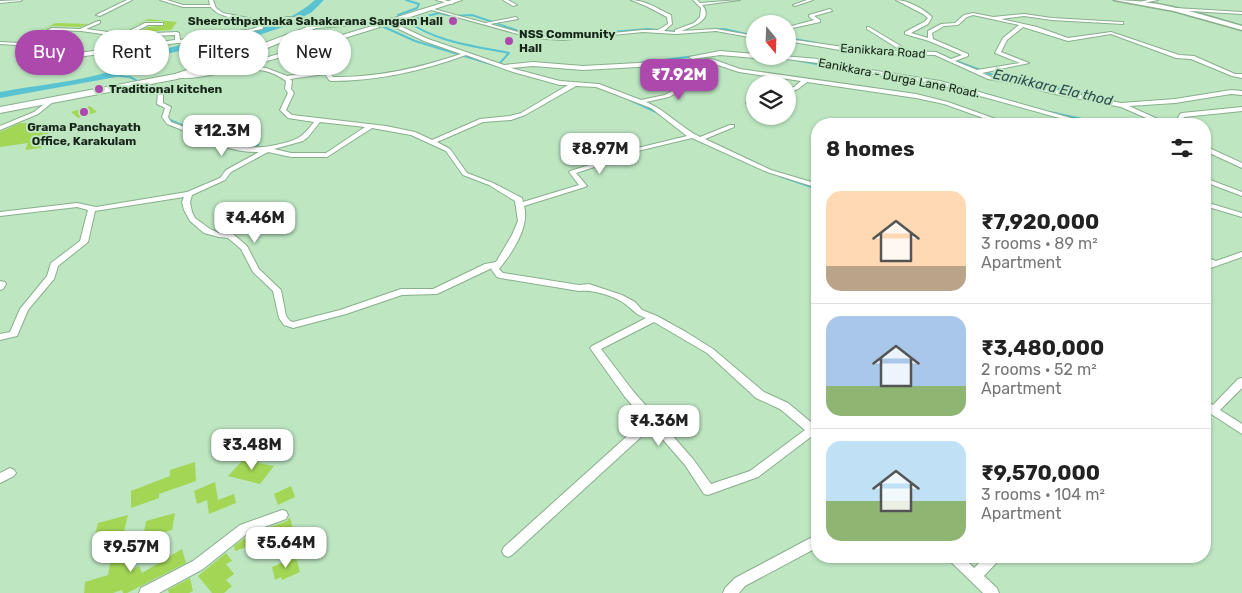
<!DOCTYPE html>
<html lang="en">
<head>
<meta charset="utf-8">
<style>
  body { margin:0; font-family:Rubik,sans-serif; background:#f2f2f2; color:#222; height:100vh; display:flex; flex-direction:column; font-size:19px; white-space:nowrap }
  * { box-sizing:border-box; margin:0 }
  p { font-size:16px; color:#767676 }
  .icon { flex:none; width:28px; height:28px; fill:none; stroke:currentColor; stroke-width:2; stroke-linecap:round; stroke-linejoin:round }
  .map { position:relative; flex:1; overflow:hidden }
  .sheet { position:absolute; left:811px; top:118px; width:400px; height:445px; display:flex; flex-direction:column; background:#fff; border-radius:20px; box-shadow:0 1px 4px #0004 }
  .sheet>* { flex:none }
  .guide { position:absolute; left:15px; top:30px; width:475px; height:45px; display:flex; gap:10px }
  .needle { width:32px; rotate:161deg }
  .tools { position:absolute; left:746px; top:15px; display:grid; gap:10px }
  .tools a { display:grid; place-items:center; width:50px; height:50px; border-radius:50%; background:#fff; box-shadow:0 1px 4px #0004; font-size:25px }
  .price { position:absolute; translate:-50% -42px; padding:0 11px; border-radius:10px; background:#fff; color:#222; font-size:16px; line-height:32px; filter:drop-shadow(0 1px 2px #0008) }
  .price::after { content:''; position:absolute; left:50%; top:30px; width:15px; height:11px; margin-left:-8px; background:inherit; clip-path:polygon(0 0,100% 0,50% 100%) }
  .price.active { background:#ad48ac; color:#fff }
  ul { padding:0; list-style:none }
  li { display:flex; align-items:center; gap:15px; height:125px; padding:0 15px }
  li+li { border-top:1px solid #e0e0e0 }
  li span { display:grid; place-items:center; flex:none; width:140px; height:100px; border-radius:15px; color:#555 }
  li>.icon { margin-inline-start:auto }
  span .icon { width:60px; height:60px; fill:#fffc; stroke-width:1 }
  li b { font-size:21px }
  h2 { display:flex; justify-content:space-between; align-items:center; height:60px; padding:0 15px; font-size:21px }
  .tag { padding:0 18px; border-radius:22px; background:#fff; box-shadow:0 1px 4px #0004; font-size:18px; line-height:45px }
  .tag.active { background:#ad48ac; color:#fff }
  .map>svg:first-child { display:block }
</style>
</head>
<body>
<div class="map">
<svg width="1242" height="593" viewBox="0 0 1242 593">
  <rect width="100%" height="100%" fill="#bde6c1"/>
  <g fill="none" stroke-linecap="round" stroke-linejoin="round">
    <g stroke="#59c3d2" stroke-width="2">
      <path d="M406 0 419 4 417 8 398 15 412 19"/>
      <path d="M407 21 384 27 415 41 497 66"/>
      <path d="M703 30 724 29 755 36"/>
      <path d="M788 38 817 43"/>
      <path d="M845 48 904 51"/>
      <path d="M938 54 996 76 1032 82 1124 104"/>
      <path d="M753 56 790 59 865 73"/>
      <path d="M639 63 712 54"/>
      <path d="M501 66 499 64 509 53C474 46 436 42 407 21L439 13 452 16 472 15 519 31 551 37 648 29 677 32"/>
      <path d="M111 75 130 77 141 83"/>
      <path d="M159 88 163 90 162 102"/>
      <path d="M985 94 1017 103"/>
      <path d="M630 100 658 113"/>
      <path d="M1050 112 1105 124"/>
      <path d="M168 119C199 133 224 141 258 145"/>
    </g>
    <path stroke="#59c3d2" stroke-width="2.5" d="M780 176 818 189"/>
    <path fill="#59c3d2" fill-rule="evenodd" d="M315 0H324L312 12 286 26 262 34 170 53 116 77 0 98V92C37 85 76 82 112 71 131 66 147 54 165 49 215 33 274 37 315 0Z"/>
  </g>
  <g fill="#a3d655">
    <path d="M148 19 177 22 171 30 139 32 148 27 165 25 163 21H145L119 32Z"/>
    <path d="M56 23 88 24 80 27 51 26 19 40Z"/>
    <path d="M55 32 73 33 58 40H38Z"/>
    <path d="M221 54 198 64 194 57Z"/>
    <path d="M90 106 97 112 78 118 71 112Z"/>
    <path d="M20 123H29L30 125 44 123 39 130 51 128 41 148 25 150 28 143 0 147V132Z"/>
    <path d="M252 458 260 460 258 463 274 466 260 484 228 476 243 460 249 462Z"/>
    <path d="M195 462 196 481 159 494V498L131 508V491L170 476V470Z"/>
    <path d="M215 482 218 500 234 494 236 503 209 514 207 500 197 504 194 491Z"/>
    <path d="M291 486 295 497 278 505 274 494Z"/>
    <path d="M175 513 172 530 143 538 146 521Z"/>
    <path d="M128 515 124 531 94 539 98 523Z"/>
    <path d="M290 517 293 530 268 540V536L252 541 249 546 235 551 234 546 249 535 287 521Z"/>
    <path d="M136 546 132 570 139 566 142 573 182 549 186 563 127 593H123L122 590 113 593H84L85 582 108 575 112 553Z"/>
    <path d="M226 553 232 561 226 564 234 574 226 580 232 586 224 593H212L198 576Z"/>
    <path d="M296 557 300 572 282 580 281 577 275 580 272 567Z"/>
    <path d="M190 578 193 591 189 593H169L168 590Z"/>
  </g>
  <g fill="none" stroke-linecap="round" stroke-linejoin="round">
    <g stroke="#88af8c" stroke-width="2">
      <g id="street">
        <path d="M22 0 20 1 0 3V1Z"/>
        <path d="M127 0H132L100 16 96 15Z"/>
        <path d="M160 0H167L183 5H210L209 0H213L216 8 223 13 264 21 288 17 310 19 324 25 322 26C299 19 289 19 266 23L262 29 252 31 180 43H177L71 58 32 46 0 44V42L21 43 52 28 80 29 98 21H100V23L86 29 123 34 145 23H163V25H148L131 34 177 32 179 33 180 40 252 29 258 27 261 23C247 20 219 19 211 7H183ZM55 30 81 31 124 37 175 35V40L71 54 27 43Z"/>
        <path d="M436 0H444L454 3 452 4Z"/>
        <path d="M503 0H508L517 5 513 6Z"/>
        <path d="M631 0C645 0 658 9 671 15L672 24 664 31 675 32V30L694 23 700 17 701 8 693 0H697L700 3 740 0 702 5C715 20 691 27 681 31L716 29 755 36V38L716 31 676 34 643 32 563 40 532 38 428 9 430 8 485 23 516 17 518 19 490 24 532 36 563 38 643 30H658L668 24 667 17 646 6Z"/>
        <path d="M807 0H813L795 6 793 5Z"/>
        <path d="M896 0C907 0 924 9 932 17L928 24 911 33 928 38V31L941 24 955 23 964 15 973 13 993 17 1024 14 1052 18 1121 22H1123V24L1052 20 1024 16 1001 19 1037 27 1068 38 1111 32 1179 55 1194 56 1235 74H1242V78L1232 76 1191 59 1176 58 1111 34 1068 41 1023 27 1007 40 1001 52 1029 63 982 73 991 77 1023 81 1051 89 1121 103 1175 99 1231 90 1242 91V95L1231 94 1175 103 1129 106 1169 124H1160L1121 107 1050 93 1022 85 988 79 935 55 857 53 788 41V39L857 49 902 51 867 29V27H869L909 51 936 52 951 59 962 55 929 41 905 34V32L924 22 928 18 923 14ZM973 15 1019 25 1003 38 995 53 1020 63 977 70 955 61 968 56V54L933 39 932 33 944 26 958 25 967 17Z"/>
        <path d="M1148 0H1158L1138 4 1136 3Z"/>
        <path d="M1175 8 1242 12V14L1173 10Z"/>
        <path d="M830 9 832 11 814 16 820 20V22L788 29V27L814 20 809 17V15Z"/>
        <path d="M383 20H387L428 39 504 65 533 62 583 66 712 59 740 69 916 94 948 102 1010 124H1000L944 104 916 98 807 82 798 89 788 93V89L794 87 801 81 739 72 712 63 583 70 533 66 511 68 560 81 599 84 641 100 665 95 692 80 714 75V77L696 82 669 97 646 102C666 110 681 128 700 137L730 125H734V127L705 139 771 170 818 184V188L767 172 692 138 625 154 616 160 576 173 587 186 585 187 524 206C530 227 512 253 499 269L503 273 579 285 589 284 622 295 635 302 642 310 657 316 686 332 713 349 764 392 788 403 818 428V439L812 436 758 477 708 495 704 494 685 465 652 427 512 555 508 557 504 555 502 551 504 547 645 420 625 397 590 348 592 346 646 318C637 315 636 313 629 307 619 297 593 289 579 291L500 278 497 277 491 269 492 268 437 294 402 295 346 314 293 328 284 325 279 318 273 291 253 272 241 249 228 238 219 237 204 233 190 221 184 210 182 202 184 197 95 211 88 242 58 266 54 279 28 310 17 336 0 340V334L10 332 20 309 47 276 51 263 80 241 88 210 77 207 0 216V212L77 203 96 207 187 192 220 178 226 170 259 152C226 153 197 135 167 124L162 117 165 108 157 104 158 92 153 88 139 85V83L157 86 163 91V103L171 107 168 117 171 122C208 135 235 154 276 145 297 140 301 139 314 122L288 118 280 110 288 93 285 89 286 81C259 60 228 73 198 77 190 78 181 79 174 76L177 74H189L240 66H252L266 68 287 76 327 70 329 71 333 77C377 78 419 68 461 54L424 41 386 23 383 26 300 52 248 66 245 64 379 24ZM466 55 513 72 560 85H568L521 113 510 116 480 119 432 140 415 132 386 126 292 115 286 110 294 93 291 89 292 81 290 79 325 74 329 80 331 81C378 81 422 71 466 55ZM576 86 596 87 651 108 687 136 621 152 612 158 570 171 569 172 579 185 523 202 522 198 493 183 467 173 450 149 437 142 483 122 511 120 525 115ZM320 122 365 127 326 153H291L274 149 303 141 308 137ZM372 128 411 135 446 151 463 175 489 185 515 201 518 221 512 235 496 262 485 264 433 289H401L340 310 293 322 290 321 286 316 281 290 259 269 247 246 233 234 219 233 210 229 195 218 192 212 190 202 192 195 225 180 231 172 268 152 291 157H327ZM654 322 707 353 756 398 780 409 805 430 750 471 711 484 693 459 633 391 601 349Z"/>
        <path d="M720 51 755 54V56H757L755 58 720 55 692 59 689 57Z"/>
        <path d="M762 56H783L818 59 852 67 940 81 1092 124H1081L940 85 852 71 818 63Z"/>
        <path d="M755 99V103L749 105 746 103Z"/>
        <path d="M48 101 53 102 38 114 0 130V126L34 112Z"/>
        <path d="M1242 107V111L1184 117 1180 124H1173L1177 120 1180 114 1182 113Z"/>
        <path d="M1205 146 1242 163V168L1205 151Z"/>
        <path d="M1205 178 1242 192V196L1205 182Z"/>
        <path d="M1205 202 1242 213V217L1205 206Z"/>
        <path d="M1242 252V257L1205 270V264H1208L1205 262V257L1216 261Z"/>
        <path d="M0 281 5 282 6 284 3 289 0 290Z"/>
        <path d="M1242 378V388L1220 410 1242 424V434L1205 410V401L1213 405 1238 379Z"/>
        <path d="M10 468 14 470 16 473 14 476 0 483V473Z"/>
        <path d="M282 510 286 511 288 515 286 519 248 533 203 569 159 593H139L141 588 193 561 240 525Z"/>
        <path d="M818 534V547L745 586 739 593H723L725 588 735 578Z"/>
        <path d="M947 556H962L974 568 986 556H1001L999 560 984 576 997 588 999 593H983L949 560Z"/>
      </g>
    </g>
    <g stroke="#88af8c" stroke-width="3">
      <path id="secondary" d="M1114 0C1158 0 1200 14 1242 26V30L1174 11Z"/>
    </g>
    <g stroke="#88af8c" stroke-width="2">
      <path id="primary" d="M452 0H462L395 22 316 28 255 53 177 79 0 113V107L175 74 249 49 315 24 394 18Z"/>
    </g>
    <use href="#street" fill="#fff" fill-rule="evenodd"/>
    <use href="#secondary" fill="#fff" fill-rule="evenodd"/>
    <use href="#primary" fill="#fff" fill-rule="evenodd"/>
  </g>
  <g fill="#ad48ac" stroke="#bde6c1" stroke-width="2">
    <circle cx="453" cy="21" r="5"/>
    <circle cx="509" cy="41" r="5"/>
    <circle cx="99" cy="89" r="5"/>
    <circle cx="84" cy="112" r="5"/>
  </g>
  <g text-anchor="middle" stroke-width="4" stroke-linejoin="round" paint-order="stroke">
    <g font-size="12" font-weight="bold" fill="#162518" stroke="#bde6c1" text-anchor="start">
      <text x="443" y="25" text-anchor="end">Sheerothpathaka Sahakarana Sangam Hall</text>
      <text x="519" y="38">NSS Community<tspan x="519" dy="14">Hall</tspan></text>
      <text x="109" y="93">Traditional kitchen</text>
      <text x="84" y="131" text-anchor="middle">Grama Panchayath<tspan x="84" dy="14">Office, Karakulam</tspan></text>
    </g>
    <g font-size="12" fill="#162518" stroke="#bde6c1">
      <text transform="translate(883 51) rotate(4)" y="4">Eanikkara Road</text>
      <text transform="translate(899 78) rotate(11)" y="4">Eanikkara - Durga Lane Road.</text>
    </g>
    <g font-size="14" font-style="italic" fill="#2b4c51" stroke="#bde6c1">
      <text transform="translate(1053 87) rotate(13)" y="5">Eanikkara Ela thod</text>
    </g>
  </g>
</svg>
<div class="tools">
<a><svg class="needle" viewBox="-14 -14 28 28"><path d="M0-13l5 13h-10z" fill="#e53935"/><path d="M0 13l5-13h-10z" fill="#767676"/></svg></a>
<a><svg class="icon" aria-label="layers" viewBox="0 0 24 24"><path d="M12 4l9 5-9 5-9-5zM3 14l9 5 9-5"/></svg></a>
</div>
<b class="price active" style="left:679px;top:101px">₹7.92M</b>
<b class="price" style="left:222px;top:157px">₹12.3M</b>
<b class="price" style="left:600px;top:175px">₹8.97M</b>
<b class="price" style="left:255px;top:244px">₹4.46M</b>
<b class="price" style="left:659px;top:447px">₹4.36M</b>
<b class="price" style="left:252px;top:471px">₹3.48M</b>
<b class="price" style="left:286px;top:569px">₹5.64M</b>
<b class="price" style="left:131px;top:573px">₹9.57M</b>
<div class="guide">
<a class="tag active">Buy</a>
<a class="tag">Rent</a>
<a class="tag">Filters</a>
<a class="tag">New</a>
</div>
<section class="sheet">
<h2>8 homes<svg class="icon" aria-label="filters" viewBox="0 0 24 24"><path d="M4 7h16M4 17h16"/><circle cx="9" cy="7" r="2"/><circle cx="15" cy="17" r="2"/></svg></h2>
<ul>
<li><span style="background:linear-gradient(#ffd9b3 75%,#b9a48a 0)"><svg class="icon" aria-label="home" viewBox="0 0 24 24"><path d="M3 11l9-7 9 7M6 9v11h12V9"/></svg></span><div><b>₹7,920,000</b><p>3 rooms · 89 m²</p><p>Apartment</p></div></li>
<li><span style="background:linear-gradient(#a9c7e8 70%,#8fb573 0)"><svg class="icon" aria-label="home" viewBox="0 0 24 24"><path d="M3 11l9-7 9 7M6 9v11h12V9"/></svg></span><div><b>₹3,480,000</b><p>2 rooms · 52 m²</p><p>Apartment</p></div></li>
<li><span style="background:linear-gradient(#bfe0f5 60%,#8fb573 0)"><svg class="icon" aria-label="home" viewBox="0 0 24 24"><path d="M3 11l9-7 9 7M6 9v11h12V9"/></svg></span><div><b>₹9,570,000</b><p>3 rooms · 104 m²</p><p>Apartment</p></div></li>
</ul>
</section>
</div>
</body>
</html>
